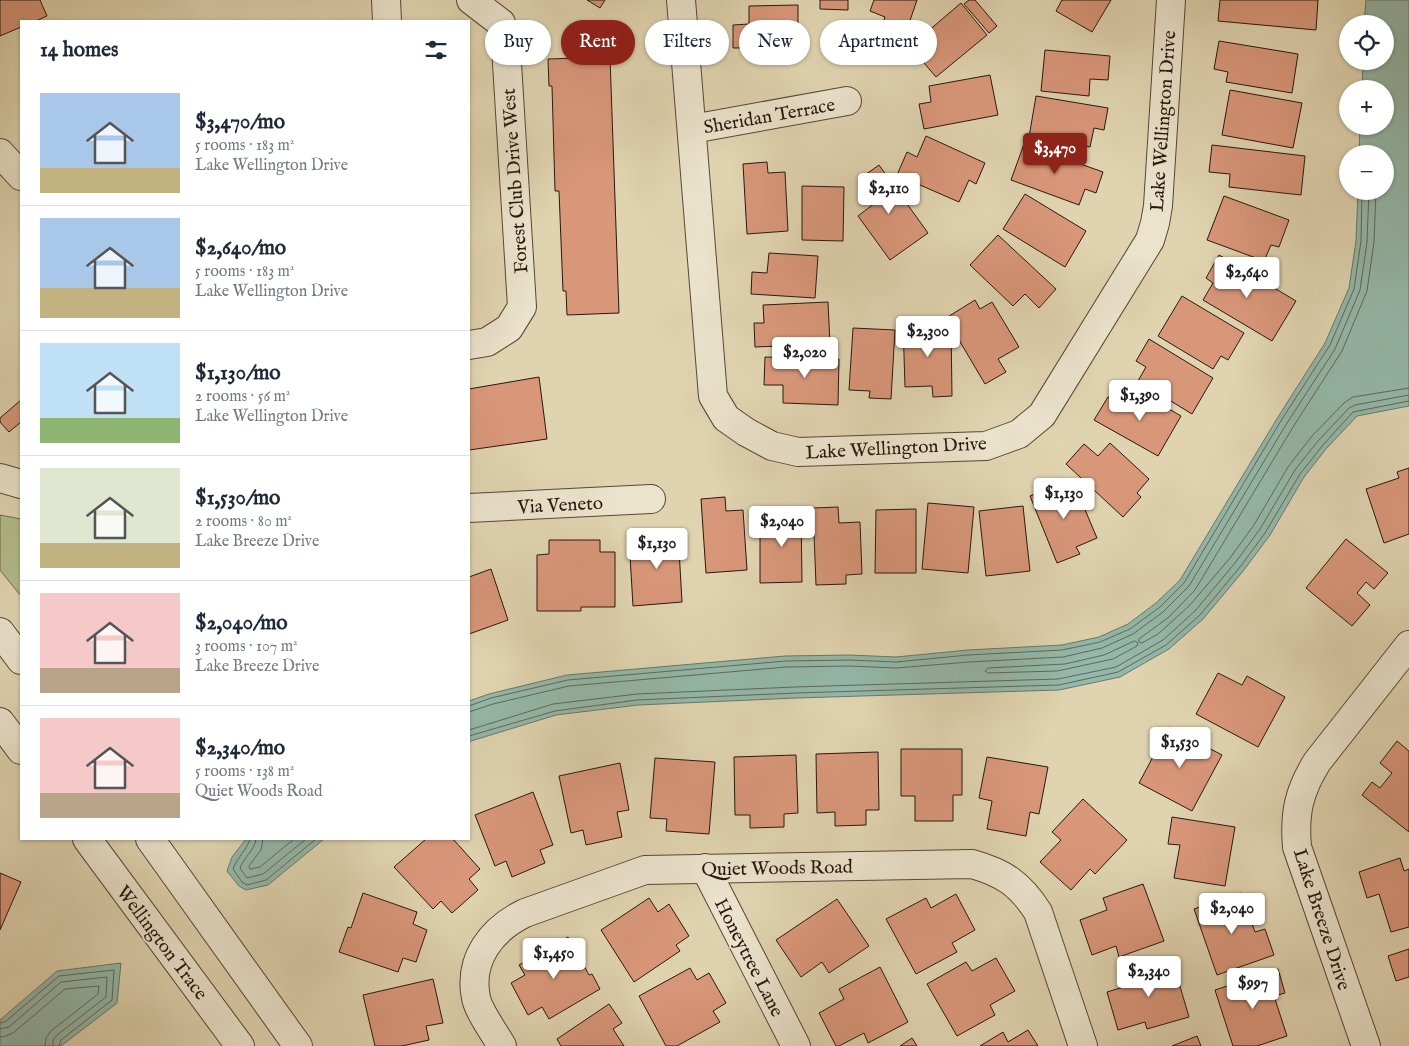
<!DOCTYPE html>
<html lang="en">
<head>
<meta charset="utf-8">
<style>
  body { margin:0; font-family:"IM FELL English",serif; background:#f2f2f3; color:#1f2937; height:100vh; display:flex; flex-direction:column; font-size:19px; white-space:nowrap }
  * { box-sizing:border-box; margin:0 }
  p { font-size:16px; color:#747a83 }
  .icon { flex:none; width:28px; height:28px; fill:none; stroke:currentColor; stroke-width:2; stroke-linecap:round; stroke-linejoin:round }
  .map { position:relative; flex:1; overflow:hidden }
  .drawer { position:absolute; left:20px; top:20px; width:450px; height:820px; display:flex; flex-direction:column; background:#fff; border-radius:0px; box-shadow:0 1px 4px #0004 }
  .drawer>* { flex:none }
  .top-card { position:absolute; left:485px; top:20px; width:475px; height:45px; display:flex; gap:10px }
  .buttons { position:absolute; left:1339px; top:15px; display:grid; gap:10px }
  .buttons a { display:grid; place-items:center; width:55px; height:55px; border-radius:50%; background:#fff; box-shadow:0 1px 4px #0004; font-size:25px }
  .price { position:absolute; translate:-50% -42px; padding:0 11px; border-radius:5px; background:#fff; color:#222; font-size:16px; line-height:32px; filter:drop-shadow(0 1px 2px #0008) }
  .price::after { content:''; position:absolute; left:50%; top:30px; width:15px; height:11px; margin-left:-8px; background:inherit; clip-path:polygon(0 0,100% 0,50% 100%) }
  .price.on { background:#8f2418; color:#fff }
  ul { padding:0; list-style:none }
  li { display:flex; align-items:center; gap:15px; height:125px; padding:0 20px }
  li+li { border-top:1px solid #e0e1e3 }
  li span { display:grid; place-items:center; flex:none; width:140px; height:100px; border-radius:0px; color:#555 }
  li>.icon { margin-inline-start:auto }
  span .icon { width:60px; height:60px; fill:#fffc; stroke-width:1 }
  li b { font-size:21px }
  h2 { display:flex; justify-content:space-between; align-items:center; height:60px; padding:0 20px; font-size:21px }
  .chip { padding:0 18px; border-radius:22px; background:#fff; box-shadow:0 1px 4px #0004; font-size:18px; line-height:45px }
  .chip.on { background:#8f2418; color:#fff }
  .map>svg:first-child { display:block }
</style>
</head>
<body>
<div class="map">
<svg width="1409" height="1046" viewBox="0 0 1409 1046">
  <rect width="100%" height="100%" fill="#e0d4b0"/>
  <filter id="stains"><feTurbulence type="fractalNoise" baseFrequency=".004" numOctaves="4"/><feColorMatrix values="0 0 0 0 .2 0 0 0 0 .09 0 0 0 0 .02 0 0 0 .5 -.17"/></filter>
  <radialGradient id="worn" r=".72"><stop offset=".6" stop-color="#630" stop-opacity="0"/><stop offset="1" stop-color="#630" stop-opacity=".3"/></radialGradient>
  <path fill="#b3bc8b" stroke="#6e6a4d" d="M0 515 21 519V596L0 570Z"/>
  <g fill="#94b8a9" stroke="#69786b">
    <path d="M1366 0H1409V406L1357 416 1326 449 1304 477 1270 535 1244 570 1203 619 1169 649 1120 677 1059 690 796 698 638 705 556 715 471 741 469 743V701L489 694 567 675 785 656 849 655 896 657 968 650 1062 645 1099 637 1128 624 1156 603 1180 580 1278 417 1325 343 1349 288 1356 241 1358 191H1385V154H1359L1360 126H1385V89H1362L1363 61H1385V24H1364Z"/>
    <path d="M246 839H324L268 885 246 890 239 886 227 871 232 857Z"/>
    <path d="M121 963 117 1003 61 1046H0V1020L57 971Z"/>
  </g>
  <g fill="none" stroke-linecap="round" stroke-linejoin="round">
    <g stroke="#5e685c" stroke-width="1">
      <path d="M1376 191 1374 242 1367 291 1342 351 1293 427 1195 590 1169 617 1139 639V642L1142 643 1158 634 1189 606 1230 558 1254 525 1288 467 1312 436 1344 403 1353 397 1409 388"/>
      <path d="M1135 641 1138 643 1137 646 1113 659 1057 671 988 673 985 671 988 668 1065 664 1104 655Z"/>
      <path d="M469 706 491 698 568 680 786 661 849 660 896 662 968 655 1062 650 1100 642 1130 629 1160 607 1184 583 1282 419 1330 345 1354 289 1361 241 1362 191"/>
      <path d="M469 712 493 704 569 686 786 667 849 666 896 668 969 662 1063 657 1102 648 1133 634 1163 612 1189 586 1287 423 1335 349 1360 290 1367 242 1369 191"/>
      <path d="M469 730 553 704 637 694 795 687 1058 679 1116 667 1163 640 1195 611 1235 563 1260 529 1295 470 1318 441 1349 408 1355 405 1409 395"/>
      <path d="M469 736 555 711 637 700 796 693 1059 685 1118 672 1166 645 1200 615 1240 567 1265 533 1300 474 1323 445 1353 412 1409 401"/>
      <path d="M250 839C248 848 237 858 233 869L242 882 247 885 266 880 316 839"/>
      <path d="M256 839C255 850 244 857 240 868L247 878 263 874 306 839"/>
      <path d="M263 839 261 850 249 866 250 869 260 867 294 839"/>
      <path d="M0 1023 5 1022 59 976 114 970 112 1000 61 1040 59 1046"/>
      <path d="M0 1029 9 1027 61 982 107 977 106 997 57 1035 53 1040V1046"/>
      <path d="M0 1037 6 1036 13 1033 65 989 99 986 98 994 51 1031 46 1038 45 1046"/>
    </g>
  </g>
  <g fill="#d9977a" stroke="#29170f">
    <path d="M0 0H40L47 16 36 21H21V27L0 36Z"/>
    <path d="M587 0H605L600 8Z"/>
    <path d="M820 0H848V10L820 9Z"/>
    <path d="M874 0H917L903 41 879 33 885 17 870 11Z"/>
    <path d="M969 0H975L997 26 989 33 964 4Z"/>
    <path d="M1062 0H1111L1092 32 1056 11Z"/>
    <path d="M1220 0H1318L1316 30 1218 21Z"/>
    <path d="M961 3 987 35 936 77 918 56 928 48 920 38Z"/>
    <path d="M798 5V47L733 48V25L749 24V6Z"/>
    <path d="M1219 41 1298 54 1292 93 1226 82 1228 72 1214 69Z"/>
    <path d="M1045 50 1110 56 1108 80 1090 79 1089 96 1041 91Z"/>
    <path d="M610 57 619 313 567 315 566 291H563L559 191H555L552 86H549L548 59Z"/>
    <path d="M990 75 998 115 924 129 919 104 931 102 929 86Z"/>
    <path d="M1230 90 1302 103 1293 148 1222 135Z"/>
    <path d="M1036 96 1108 108 1104 130 1094 128 1090 147 1029 137Z"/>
    <path d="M926 136 985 163 976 184 969 180 959 202 897 175 907 152 917 157Z"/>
    <path d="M1024 144 1103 172 1096 193 1085 189 1079 205 1011 180Z"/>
    <path d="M1212 145 1305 156 1301 195 1229 187 1230 174 1209 172Z"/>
    <path d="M767 162 768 173 785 172 788 231 747 234 743 164Z"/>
    <path d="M879 165 928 233 890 260 858 216 875 203 858 180Z"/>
    <path d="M802 186 844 187 843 241 802 240Z"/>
    <path d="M1025 194 1086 231 1065 267 1003 229Z"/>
    <path d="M1224 196 1289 220 1279 247 1271 245 1264 261 1207 240Z"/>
    <path d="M998 235 1056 289 1039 308 1025 294 1013 306 970 265Z"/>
    <path d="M769 253 818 256 815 298 751 294 752 272 767 273Z"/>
    <path d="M1219 255 1296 301 1272 341 1203 300 1213 283 1206 278Z"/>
    <path d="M1182 296 1244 333 1228 360 1221 356 1213 369 1158 336Z"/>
    <path d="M975 300 980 309 992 302 1019 347 998 359 1006 372 985 384 946 318Z"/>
    <path d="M828 302 830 344 755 347 754 323H764L763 305Z"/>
    <path d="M923 322V328L951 327 952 396 933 397 932 386 905 387 903 323Z"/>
    <path d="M853 328 895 330 891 399 869 398 870 391 849 390Z"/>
    <path d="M1149 339 1213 378 1192 414 1138 381 1146 367 1136 361Z"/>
    <path d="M765 357 839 359 838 405 783 403V385H764Z"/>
    <path d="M539 377 547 439 469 450V389Z"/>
    <path d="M1138 391 1181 416 1158 456 1094 420 1108 397 1128 408Z"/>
    <path d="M21 400V422L9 432 0 422V418Z"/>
    <path d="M1110 443 1149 479 1137 493 1141 497 1123 517 1066 464 1084 444 1098 456Z"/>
    <path d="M1409 468V534L1384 543 1366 489 1399 478 1397 472Z"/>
    <path d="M1072 479 1097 538 1076 547 1080 554 1057 563 1030 496Z"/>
    <path d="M725 497 726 511 743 510 747 570 706 573 701 499Z"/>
    <path d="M928 503 974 507 968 573 922 569Z"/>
    <path d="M1023 506 1030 571 986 576 979 511Z"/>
    <path d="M838 507 839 523 860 522 862 574 846 575V584L816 585 813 508Z"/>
    <path d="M801 508 802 582 760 583V521H775V509Z"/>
    <path d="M916 509V573H875L876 510Z"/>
    <path d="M678 532 682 602 633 606 630 556H638L637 535Z"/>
    <path d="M1346 539 1388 573 1374 589 1366 582 1357 593 1370 605 1352 626 1306 588Z"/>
    <path d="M549 540H600V552H615V607H581V611H537V555L549 554Z"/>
    <path d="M491 569 508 620 469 634V577Z"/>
    <path d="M1218 673 1242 685 1247 676 1285 697 1258 747 1196 714Z"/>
    <path d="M1169 727 1222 755 1192 811 1139 783Z"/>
    <path d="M1397 741 1409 751V832L1362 795 1372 782 1380 788 1392 773 1380 763Z"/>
    <path d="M901 749H962V795H953V821H915V796H901Z"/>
    <path d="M878 752 879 810H866V825L835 826V812L817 813 816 754Z"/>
    <path d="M796 755 798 813 784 814V827L750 828V815H735L734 757Z"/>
    <path d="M987 757 1048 767 1039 814 1030 812 1026 836 987 829 992 801 979 798Z"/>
    <path d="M655 758 715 762 709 834 666 831 667 819 650 818Z"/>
    <path d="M620 763 629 810 617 812 622 837 586 845 583 830 571 833 559 776Z"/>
    <path d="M533 792 553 845 540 850 545 863 512 877 506 861 495 866 475 815Z"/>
    <path d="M1083 799 1127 840 1095 874 1090 869 1071 890 1040 862 1061 840 1052 832Z"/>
    <path d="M1172 817 1235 827 1225 886 1174 878 1180 845 1168 844Z"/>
    <path d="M426 839H453L480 869 469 879 478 890 452 913 441 901 433 909 394 867Z"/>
    <path d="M1400 858 1404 871 1409 869V927L1391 932 1379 894 1367 898 1359 872Z"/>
    <path d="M0 873 21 882 0 930Z"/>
    <path d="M1143 884 1164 941 1119 957 1116 946 1092 955 1080 920 1107 910 1103 898Z"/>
    <path d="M363 893 417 912 413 924 427 930 416 962 403 958 398 972 339 952 348 927 351 928Z"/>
    <path d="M1241 893 1255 932 1265 929 1274 955 1217 975 1194 909Z"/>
    <path d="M956 894 975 930 952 943 957 952 916 974 886 919 926 898 931 908Z"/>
    <path d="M649 898 658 912 669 904 689 936 676 945 680 951 634 982 601 930Z"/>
    <path d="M837 899 869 946 829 973 822 962 801 977 776 940Z"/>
    <path d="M568 937 589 975 592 974 600 989 549 1019 542 1007 528 1015 511 983 525 975 519 965Z"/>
    <path d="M1409 949V977L1396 981 1388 956Z"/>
    <path d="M996 958 1015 991 990 1005 995 1015 957 1036 927 984 966 962 972 971Z"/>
    <path d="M1172 959 1189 1017 1147 1029 1145 1022 1118 1030 1107 992 1130 985 1127 972Z"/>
    <path d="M880 967 908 1022 868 1043 864 1033 839 1046H836L819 1013 844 999 839 989Z"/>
    <path d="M690 968 697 980 709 973 726 1003 713 1011 720 1022 677 1046H666L639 996Z"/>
    <path d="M1278 969 1285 993 1274 996 1287 1036 1257 1046H1233L1215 990Z"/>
    <path d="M433 979 443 1023 426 1026 429 1040 402 1046H375L363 995Z"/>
    <path d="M609 1004 622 1023 613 1029 624 1046H561L557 1039Z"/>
    <path d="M1028 1030 1038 1046H980L1003 1032 1008 1042Z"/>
    <path d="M1197 1036 1201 1046H1172Z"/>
    <path d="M912 1038 917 1046H900Z"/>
  </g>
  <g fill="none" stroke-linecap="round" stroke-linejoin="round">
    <g stroke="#574637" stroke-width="30">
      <g id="minor">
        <path d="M386 0 387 21"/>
        <path d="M681 0 713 396 726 418 746 432 772 446 798 452 986 446 1019 434 1042 415 1150 240 1155 223 1158 206 1171 0"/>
        <path d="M692 129 847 101"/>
        <path d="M0 153 21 176"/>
        <path d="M469 345 487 342 509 328 522 307 506 47 501 23 471 0"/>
        <path d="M0 478 21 484"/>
        <path d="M469 508 651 499"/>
        <path d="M0 632 21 660"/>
        <path d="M0 722 21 750"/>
        <path d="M87 839 240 1046"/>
        <path d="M150 839 298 1046"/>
        <path d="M705 868 796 1046"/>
        <path d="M502 1046C495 1034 478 1010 476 998 468 959 492 929 525 913L645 870 972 864C1004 873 1020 884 1038 912L1083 1046"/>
        <path d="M1366 1046 1297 847C1294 813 1299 791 1317 762L1409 645"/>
      </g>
    </g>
    <use href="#minor" stroke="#ebe3cc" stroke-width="28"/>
  </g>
  <g text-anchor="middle" stroke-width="4" stroke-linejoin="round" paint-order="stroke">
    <g font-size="19" fill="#29170f" stroke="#ebe3cc">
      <text transform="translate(769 115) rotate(-10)" y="7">Sheridan Terrace</text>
      <text transform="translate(1162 121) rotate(-86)" y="7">Lake Wellington Drive</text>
      <text transform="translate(514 181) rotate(-94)" y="7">Forest Club Drive West</text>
      <text transform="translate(896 447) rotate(-3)" y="7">Lake Wellington Drive</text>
      <text transform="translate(560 504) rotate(-3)" y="7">Via Veneto</text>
      <text transform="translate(777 867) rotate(-1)" y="7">Quiet Woods Road</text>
      <text transform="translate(1323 919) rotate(72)" y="7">Lake Breeze Drive</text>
      <text transform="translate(163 942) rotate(53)" y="7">Wellington Trace</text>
      <text transform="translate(750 957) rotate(63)" y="7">Honeytree Lane</text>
    </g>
  </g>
  <rect width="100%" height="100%" filter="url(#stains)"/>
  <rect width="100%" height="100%" fill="url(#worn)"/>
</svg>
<div class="buttons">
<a><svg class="icon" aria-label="locate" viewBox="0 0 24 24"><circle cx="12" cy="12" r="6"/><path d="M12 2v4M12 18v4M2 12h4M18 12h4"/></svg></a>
<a>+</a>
<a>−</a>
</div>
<b class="price on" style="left:1055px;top:175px">$3,470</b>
<b class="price" style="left:889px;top:215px">$2,110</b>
<b class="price" style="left:1247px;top:299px">$2,640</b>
<b class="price" style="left:928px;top:358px">$2,300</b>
<b class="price" style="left:805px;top:379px">$2,020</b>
<b class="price" style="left:1140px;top:422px">$1,390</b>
<b class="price" style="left:1064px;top:520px">$1,130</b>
<b class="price" style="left:782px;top:548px">$2,040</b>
<b class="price" style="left:657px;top:570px">$1,130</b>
<b class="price" style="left:1180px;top:769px">$1,530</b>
<b class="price" style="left:1232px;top:935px">$2,040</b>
<b class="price" style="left:554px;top:980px">$1,450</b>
<b class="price" style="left:1149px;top:998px">$2,340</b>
<b class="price" style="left:1253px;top:1010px">$997</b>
<div class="top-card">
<a class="chip">Buy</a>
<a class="chip on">Rent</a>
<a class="chip">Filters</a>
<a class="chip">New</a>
<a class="chip">Apartment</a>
</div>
<section class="drawer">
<h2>14 homes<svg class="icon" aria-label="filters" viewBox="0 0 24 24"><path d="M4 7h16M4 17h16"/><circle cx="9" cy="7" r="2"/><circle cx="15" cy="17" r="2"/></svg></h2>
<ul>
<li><span style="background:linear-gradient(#a9c7e8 75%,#c2b280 0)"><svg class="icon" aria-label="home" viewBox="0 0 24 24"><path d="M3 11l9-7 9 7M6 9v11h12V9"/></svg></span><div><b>$3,470/mo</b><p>5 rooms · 183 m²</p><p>Lake Wellington Drive</p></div></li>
<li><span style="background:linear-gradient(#a9c7e8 70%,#c2b280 0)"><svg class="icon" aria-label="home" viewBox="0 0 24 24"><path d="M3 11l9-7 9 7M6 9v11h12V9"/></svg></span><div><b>$2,640/mo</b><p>5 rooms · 183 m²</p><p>Lake Wellington Drive</p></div></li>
<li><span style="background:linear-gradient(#bfe0f5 75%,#8fb573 0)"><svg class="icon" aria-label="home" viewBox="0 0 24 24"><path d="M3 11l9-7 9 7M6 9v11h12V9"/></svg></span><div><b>$1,130/mo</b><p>2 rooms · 56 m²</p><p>Lake Wellington Drive</p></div></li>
<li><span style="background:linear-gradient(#dfe7d0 75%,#c2b280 0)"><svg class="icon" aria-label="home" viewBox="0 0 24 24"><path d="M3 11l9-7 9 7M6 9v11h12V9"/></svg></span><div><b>$1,530/mo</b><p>2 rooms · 80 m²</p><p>Lake Breeze Drive</p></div></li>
<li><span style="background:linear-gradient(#f6c9c9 75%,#b9a48a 0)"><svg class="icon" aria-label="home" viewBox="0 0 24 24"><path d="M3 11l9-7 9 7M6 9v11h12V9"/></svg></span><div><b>$2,040/mo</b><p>3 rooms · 107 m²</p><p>Lake Breeze Drive</p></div></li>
<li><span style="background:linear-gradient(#f6c9c9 75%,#b9a48a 0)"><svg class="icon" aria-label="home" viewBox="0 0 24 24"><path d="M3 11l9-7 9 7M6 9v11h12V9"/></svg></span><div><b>$2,340/mo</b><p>5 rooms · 138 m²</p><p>Quiet Woods Road</p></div></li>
</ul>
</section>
</div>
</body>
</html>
